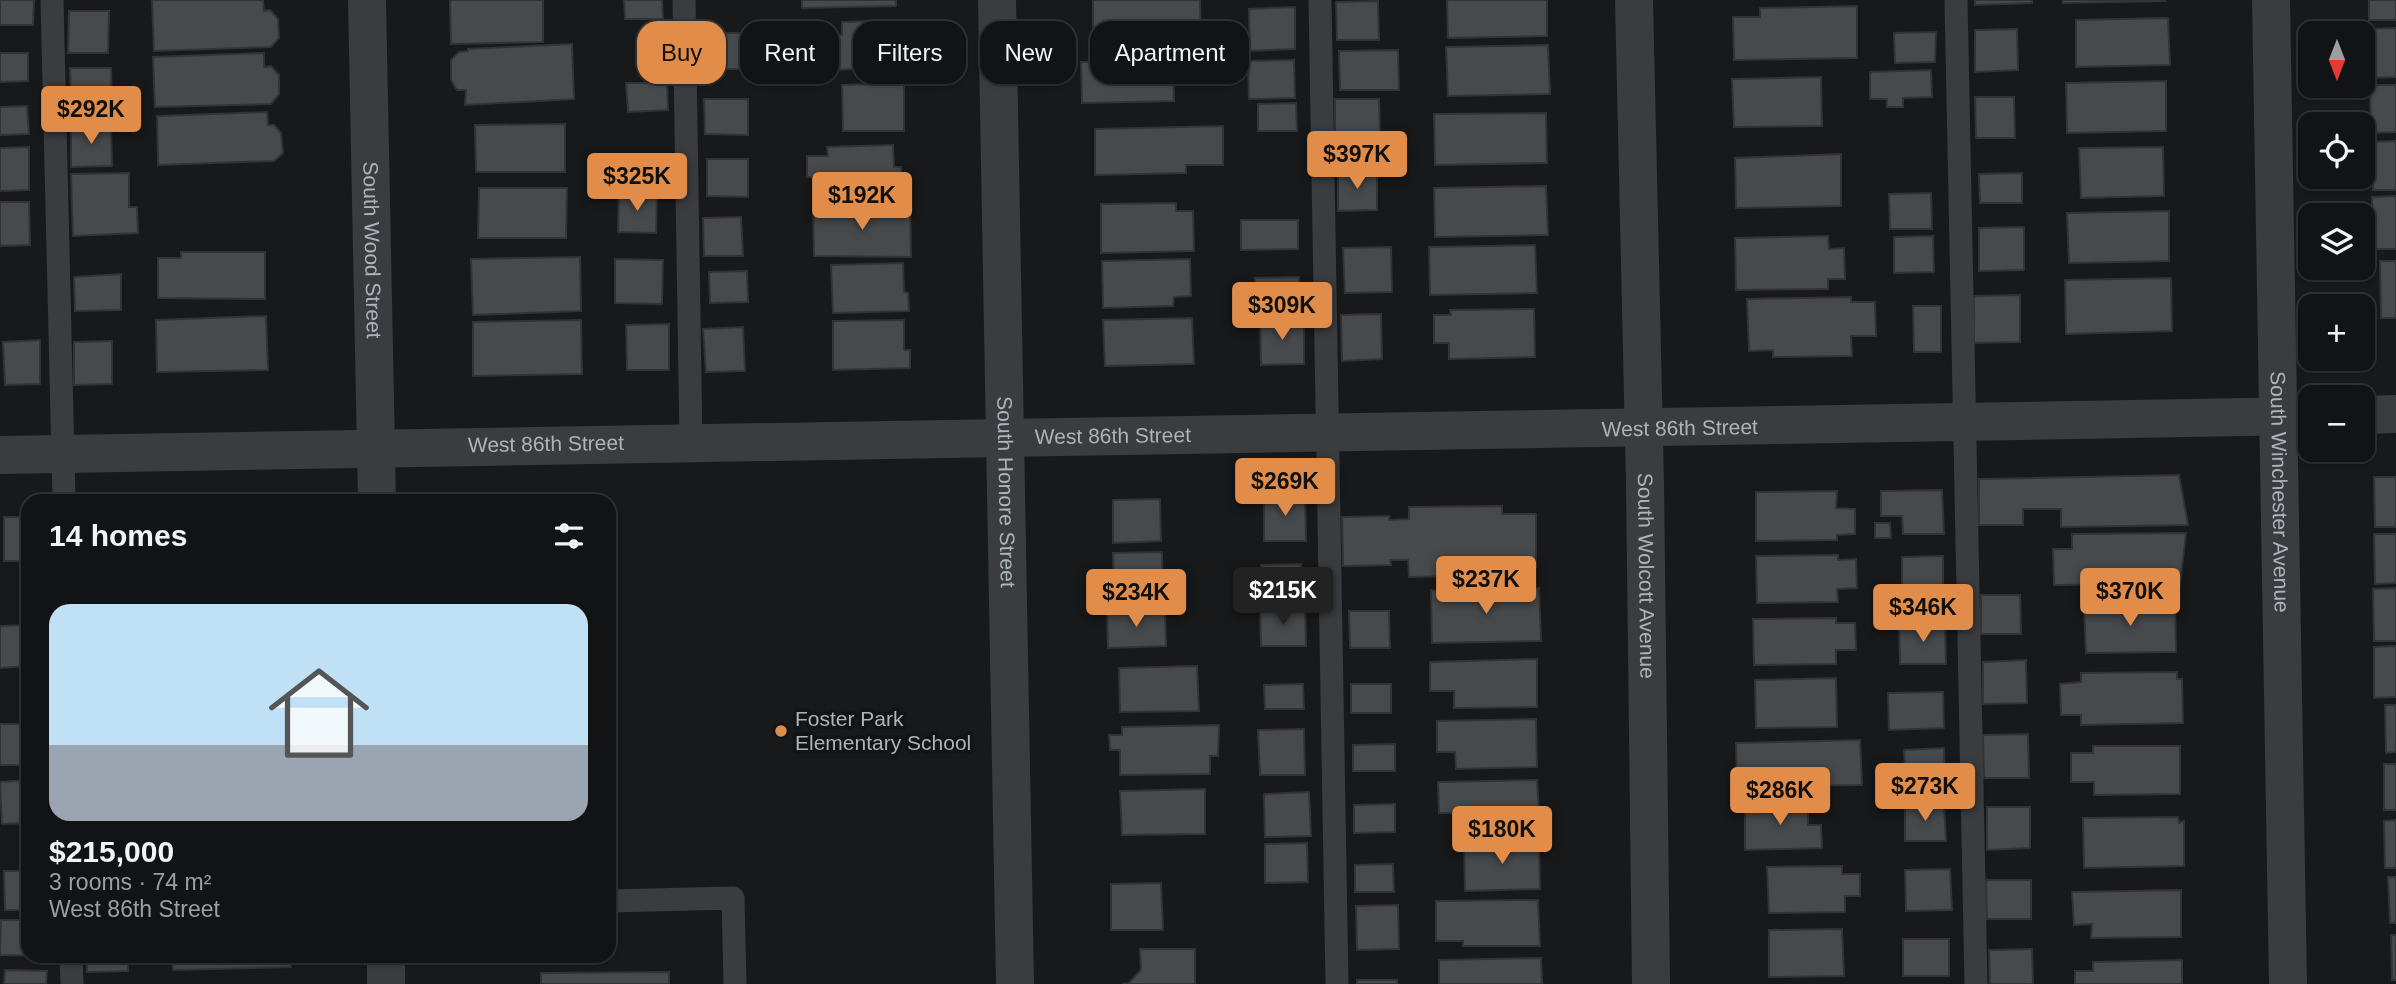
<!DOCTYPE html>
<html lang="en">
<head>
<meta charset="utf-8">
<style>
  body { margin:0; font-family:Arial,sans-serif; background:#1b1c1d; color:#f1f3f6; height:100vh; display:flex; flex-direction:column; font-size:26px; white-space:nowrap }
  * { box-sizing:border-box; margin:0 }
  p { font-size:23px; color:#9c9ea0 }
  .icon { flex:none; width:38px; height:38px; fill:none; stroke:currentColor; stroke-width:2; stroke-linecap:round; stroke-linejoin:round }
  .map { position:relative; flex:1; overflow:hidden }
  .details { position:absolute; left:21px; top:494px; width:595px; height:469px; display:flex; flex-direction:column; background:#121314; border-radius:21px; box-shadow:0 2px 5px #0004,0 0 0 2px #313234 }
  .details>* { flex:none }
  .hud { position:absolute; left:637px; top:21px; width:665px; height:63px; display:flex; gap:14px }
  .needle { width:46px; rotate:180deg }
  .buttons { position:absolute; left:2298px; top:21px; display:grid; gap:14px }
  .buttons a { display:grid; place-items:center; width:77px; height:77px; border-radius:14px; background:#121314; box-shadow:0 2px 5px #0004,0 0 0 2px #313234; font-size:35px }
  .price { position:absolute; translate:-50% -60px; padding:0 16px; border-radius:7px; background:#e18d49; color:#111; font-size:23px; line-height:46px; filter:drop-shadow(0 2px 4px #0008) }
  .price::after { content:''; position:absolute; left:50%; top:42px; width:21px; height:16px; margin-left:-10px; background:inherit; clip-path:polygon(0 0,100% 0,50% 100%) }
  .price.selected { background:#222; color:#fff }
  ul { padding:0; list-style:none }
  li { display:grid; align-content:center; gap:14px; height:371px; padding:0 28px }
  li span { display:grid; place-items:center; height:217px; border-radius:21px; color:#555 }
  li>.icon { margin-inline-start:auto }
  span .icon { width:126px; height:126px; fill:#fffc; stroke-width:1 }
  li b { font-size:30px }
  h2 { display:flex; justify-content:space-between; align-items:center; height:84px; padding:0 28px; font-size:30px }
  .chip { padding:0 24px; border-radius:21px; background:#121314; box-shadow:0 2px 5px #0004,0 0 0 2px #313234; font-size:24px; line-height:63px }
  .chip.selected { background:#e18d49; color:#111 }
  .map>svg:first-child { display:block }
</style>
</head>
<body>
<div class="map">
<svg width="2396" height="984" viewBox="0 0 2396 984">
  <rect width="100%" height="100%" fill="#18191a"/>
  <g fill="#474a4d" stroke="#333336" stroke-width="2">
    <path d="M0 0H34L33 25H0Z"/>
    <path d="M152 0H263L264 11 270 10 278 19 279 38 271 47 154 51Z"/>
    <path d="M450 0H543V42L451 44Z"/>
    <path d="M624 0H662L663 19H625Z"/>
    <path d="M802 0H896V6L802 8Z"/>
    <path d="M1093 0H1200L1201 47 1093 49Z"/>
    <path d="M1447 0H1547V36L1448 38Z"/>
    <path d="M1975 0H2032V3L1975 5Z"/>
    <path d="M2063 0H2165V1L2063 3Z"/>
    <rect x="2369" y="0" width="27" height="20"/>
    <path d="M1378 1 1379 40H1337L1336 2Z"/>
    <path d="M1857 6V58L1734 60 1733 17H1760V8Z"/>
    <path d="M1295 7V49L1250 51 1249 9Z"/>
    <path d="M69 11H109L108 53H68Z"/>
    <path d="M2168 18 2170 65 2076 67V20Z"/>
    <path d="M901 20V68L821 70V36L842 35V22Z"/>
    <path d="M2396 28V77L2370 78 2369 29Z"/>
    <path d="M2017 29 2018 70 1975 72V30Z"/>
    <path d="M1936 32 1935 62 1895 63 1894 33Z"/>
    <path d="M705 33H744L743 69H704Z"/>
    <path d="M572 44 574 99 465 105 466 90H457L451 80V60L459 52 468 51V49Z"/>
    <path d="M1548 45 1550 94 1448 96 1446 47Z"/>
    <path d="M1398 50 1399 90H1340L1339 51Z"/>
    <path d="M0 53H28V81L0 82Z"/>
    <path d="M264 53V67L271 66 279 75V94L271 104 155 107 153 57Z"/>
    <path d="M1173 60 1174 101 1082 103 1081 62Z"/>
    <path d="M1294 60 1295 98 1249 99 1248 61Z"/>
    <path d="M70 68H111L112 108H71Z"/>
    <path d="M1931 70 1932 97 1903 98V107H1887V99H1870V72Z"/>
    <path d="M1821 77 1822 126 1734 127 1732 79Z"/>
    <path d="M2166 81V131L2067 133 2066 83Z"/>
    <path d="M626 83H667L668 110 628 112Z"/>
    <path d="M904 83V131H843L842 85Z"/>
    <path d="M2370 85H2396V132L2371 133Z"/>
    <path d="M1975 97H2014L2015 138H1976Z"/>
    <path d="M704 99H748V135L705 134Z"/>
    <path d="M1335 99H1379L1380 135 1335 136Z"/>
    <path d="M1296 103 1297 131H1258V104Z"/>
    <path d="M27 106 29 134 0 135V107Z"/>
    <path d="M267 112 268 125H274L281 133 283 153 274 161 158 165 157 116Z"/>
    <path d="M1546 113 1547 163 1435 165 1434 114Z"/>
    <path d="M565 124V172H476L475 125Z"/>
    <path d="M111 125 112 166 71 167V126Z"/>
    <path d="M1223 126V165H1186V173L1095 175V129Z"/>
    <path d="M2396 141V190H2373L2372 142Z"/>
    <path d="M893 145 894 167H901L902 193 825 195 824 177H807V156H828L827 147Z"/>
    <path d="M29 147V190L0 191V148Z"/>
    <path d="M2163 147 2164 196 2081 198 2079 148Z"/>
    <path d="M1841 154V206L1736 208 1735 158Z"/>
    <path d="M707 159H748V197L707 196Z"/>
    <path d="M1377 171V210L1338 211V172Z"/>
    <path d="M129 173V207H137L138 233 73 236 71 174Z"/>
    <path d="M2022 173V203H1980L1979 174Z"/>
    <path d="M1546 186 1548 235 1435 237 1434 188Z"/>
    <path d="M479 188H567L566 238H478Z"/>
    <path d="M619 192 657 194 656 233 618 232Z"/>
    <path d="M1931 193 1932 229H1890L1889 194Z"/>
    <path d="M2396 196V249H2373L2372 197Z"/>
    <path d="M0 202H29L30 245 0 246Z"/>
    <path d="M1176 203V211H1193L1194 251 1101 253V204Z"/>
    <path d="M910 206 911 257 814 256 813 208Z"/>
    <path d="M2169 211V261L2069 263 2067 213Z"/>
    <path d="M741 217 743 256H704L703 218Z"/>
    <path d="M1241 220H1298V249L1241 250Z"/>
    <path d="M2024 227V270L1979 271V228Z"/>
    <path d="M1828 236 1829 249 1844 248 1845 279H1828V289L1736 290 1735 238Z"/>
    <path d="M1933 236 1934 272 1894 273V237Z"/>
    <path d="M1535 245 1537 293 1430 295 1429 247Z"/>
    <path d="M1391 247 1392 292 1345 293 1343 248Z"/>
    <path d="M181 252H265V299L158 298V258H181Z"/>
    <path d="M580 257 581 311 473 315 471 259Z"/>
    <path d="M615 259 663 260 662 304 615 303Z"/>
    <path d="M1190 259 1191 296 1174 297 1173 306 1103 308 1102 261Z"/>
    <path d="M2380 261H2396V318H2381Z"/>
    <path d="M903 263 904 292 908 293 909 311 833 313 831 265Z"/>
    <path d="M747 271 748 302 710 303 709 272Z"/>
    <path d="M121 274V310L75 311 74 277Z"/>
    <path d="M1299 277 1298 306 1255 307V278Z"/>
    <path d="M2171 278 2172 331 2066 334 2065 280Z"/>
    <path d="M2020 295V342L1974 343V296Z"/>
    <path d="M1851 297V302H1875L1876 336H1851L1852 356 1773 357V350L1749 351 1747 299Z"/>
    <path d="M1913 306H1941V352H1914Z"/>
    <path d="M1534 309 1535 357 1449 359V343H1434V315H1451L1450 310Z"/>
    <path d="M1381 314 1382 359 1342 361 1341 315Z"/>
    <path d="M266 316 268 370 157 372 156 320Z"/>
    <path d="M1192 318 1194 364 1105 366 1103 320Z"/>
    <path d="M1304 319V364L1261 365 1260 320Z"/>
    <path d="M581 320 582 374 473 376V322Z"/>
    <path d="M904 320V350H910V368L833 370V321Z"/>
    <path d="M669 324V370H627L626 325Z"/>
    <path d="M743 327 745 371 706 372 703 329Z"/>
    <path d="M40 340V384L5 385 3 342Z"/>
    <path d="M112 341V384L74 385V342Z"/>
    <path d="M2179 475 2188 525 2061 527V509H2023V525H1979V479Z"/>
    <path d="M2374 477H2396V527H2375Z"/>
    <path d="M1942 490 1944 534H1903L1902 516H1881V491Z"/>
    <path d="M1837 491 1836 508 1855 509V534L1837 535V540L1756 541V492Z"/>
    <path d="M1305 495 1306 541H1264V496Z"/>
    <path d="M1160 499 1161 541 1113 543V500Z"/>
    <path d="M1502 506V514H1536V567L1506 568 1507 575 1409 577 1408 560H1390L1391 565 1343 566 1342 517 1389 516V520L1409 519V507Z"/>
    <rect x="4" y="517" width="24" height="44"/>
    <path d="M1875 523H1890L1891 538H1875Z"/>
    <path d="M2186 533 2180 584 2054 585 2053 549H2072V534Z"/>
    <path d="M2374 534H2396V583L2375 584Z"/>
    <path d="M1162 552 1163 598 1114 599 1113 553Z"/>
    <path d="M1838 555V560L1856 559 1857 588 1837 589 1838 602 1757 603 1756 556Z"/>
    <path d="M1943 556V592L1902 593V557Z"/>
    <path d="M1301 564 1302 598H1262L1261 565Z"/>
    <path d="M1539 588 1541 641 1432 643 1431 590Z"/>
    <path d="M2396 588V641H2374L2373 589Z"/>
    <path d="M1981 595H2020L2021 634H1981Z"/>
    <path d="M2175 603 2176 652 2086 653 2084 605Z"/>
    <path d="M1260 607H1305L1306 646H1261Z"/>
    <path d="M1165 610 1166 646 1108 648 1107 611Z"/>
    <path d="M1349 611H1389L1390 648H1350Z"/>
    <path d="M1836 618V623H1855L1856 650H1836V664L1754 665 1753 619Z"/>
    <path d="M1945 623 1946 664H1900L1899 624Z"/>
    <path d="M28 625V666L0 668V626Z"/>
    <path d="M2396 646V697L2374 698V647Z"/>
    <path d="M1537 659V707L1454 708V691H1430V662Z"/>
    <path d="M2026 660 2027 703 1983 704V662Z"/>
    <path d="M1197 666 1199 711 1120 712 1119 668Z"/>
    <path d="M2177 672V679H2182L2183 723 2081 725V715H2061L2060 684 2081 682V673Z"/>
    <path d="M1836 678 1837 727 1756 728 1755 680Z"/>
    <path d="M1303 684 1304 709H1265L1264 685Z"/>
    <rect x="1351" y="684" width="40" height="29"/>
    <path d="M1943 692 1944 728 1889 730 1888 693Z"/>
    <path d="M2385 705H2396V752L2386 753Z"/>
    <path d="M1536 719 1537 767 1456 769 1455 752H1437V721Z"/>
    <rect x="0" y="724" width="28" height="41"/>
    <path d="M1219 725 1218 756H1210V774L1120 775V750H1110L1109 735H1122V727Z"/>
    <path d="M1304 729 1305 775H1260L1258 730Z"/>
    <path d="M2028 734 2029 778H1984L1983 735Z"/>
    <path d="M1860 740 1862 785 1737 787 1736 743Z"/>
    <path d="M1395 744V771H1353V745Z"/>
    <path d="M2093 746H2180V794L2094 795V782H2071V753H2093Z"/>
    <path d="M1944 748 1945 787 1906 788 1904 750Z"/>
    <rect x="2384" y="764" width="12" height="46"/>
    <path d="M28 780V823L2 824 0 782Z"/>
    <path d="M1537 780 1540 828 1457 830 1456 813H1439L1438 782Z"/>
    <path d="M1205 789V834L1122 835 1120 791Z"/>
    <path d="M1309 792 1311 836 1265 837 1264 794Z"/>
    <path d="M1808 803V825H1821L1822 848 1745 850V804Z"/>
    <path d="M1395 804V832L1354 833V805Z"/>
    <path d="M1944 805 1946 841H1905V806Z"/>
    <path d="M1987 807H2030V848L1987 850Z"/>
    <path d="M2178 817 2179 823 2184 821V866L2084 868 2083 818Z"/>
    <path d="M2396 820V868H2385L2384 821Z"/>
    <path d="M1539 841 1540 889 1465 891 1464 843Z"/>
    <path d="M1307 843 1308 882 1265 883V844Z"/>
    <path d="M1393 864 1394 892H1355V865Z"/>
    <path d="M1842 866V874H1860V896H1845V912L1769 913 1767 867Z"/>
    <path d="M1950 869 1952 910 1906 911 1905 870Z"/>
    <path d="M4 871H28V910H5Z"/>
    <path d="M2388 877H2396V923H2390Z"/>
    <path d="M1986 880H2031V919H1987Z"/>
    <path d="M1161 883 1163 930H1111V884Z"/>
    <path d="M2181 890V937L2091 938 2092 924 2074 925 2072 892Z"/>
    <path d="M1538 900 1540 946H1463V941H1436V901Z"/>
    <path d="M1398 905 1399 949 1357 950 1356 906Z"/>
    <path d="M1 920H28V956H43L0 955Z"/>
    <path d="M1842 929 1844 976 1769 977V930Z"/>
    <path d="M2391 935H2396V980H2392Z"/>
    <rect x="1903" y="939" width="46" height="37"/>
    <path d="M1140 949H1195V984H1122L1129 983 1141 970Z"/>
    <path d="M2032 949 2033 984H1990L1989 950Z"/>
    <path d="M87 956H128V971L87 972Z"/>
    <path d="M172 956H304L291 957V967L173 970Z"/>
    <path d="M1541 958 1542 984H1439V960Z"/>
    <path d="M2182 960V984H2075V971H2093V962Z"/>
    <path d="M5 970 47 971 46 984H4Z"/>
    <path d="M669 972V984H541V973Z"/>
    <rect x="1357" y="980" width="40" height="4"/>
  </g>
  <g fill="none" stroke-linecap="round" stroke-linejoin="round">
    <g stroke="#3a3c3f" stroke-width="23">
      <path d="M52 0 64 500"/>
      <path d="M684 0 691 442"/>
      <path d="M1320 0 1337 984"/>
      <path d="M1956 0 1976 984"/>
      <path d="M609 901 733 898 735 984"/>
      <path d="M71 956 72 984"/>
    </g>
    <g stroke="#3a3c3f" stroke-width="38">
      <path id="s1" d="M367 0 377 500"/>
      <path id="s2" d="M997 0 1015 984"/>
      <path id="s3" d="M1634 0 1645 483 1651 984"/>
      <path id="s4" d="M2271 0 2288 984"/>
      <path d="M2362 415 2396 414"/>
      <path id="s5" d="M0 455C770 436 1540 435 2310 416"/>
      <path d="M386 956V984"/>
    </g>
  </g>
  <circle fill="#e18d49" stroke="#131415" stroke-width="2.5" cx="781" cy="731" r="7"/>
  <g text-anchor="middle" stroke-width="7" stroke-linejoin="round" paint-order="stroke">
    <g font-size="21" fill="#acb3b9" stroke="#131415">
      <text dy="7" stroke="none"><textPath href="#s1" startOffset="250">South Wood Street</textPath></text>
      <text dy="7" stroke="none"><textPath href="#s5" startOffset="1680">West 86th Street</textPath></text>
      <text dy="7" stroke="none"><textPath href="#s5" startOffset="1113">West 86th Street</textPath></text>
      <text dy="7" stroke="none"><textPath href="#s5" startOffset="546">West 86th Street</textPath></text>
      <text dy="7" stroke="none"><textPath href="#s2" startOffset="492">South Honore Street</textPath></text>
      <text dy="7" stroke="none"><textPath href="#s4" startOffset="492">South Winchester Avenue</textPath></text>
      <text dy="7" stroke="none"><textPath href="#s3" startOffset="576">South Wolcott Avenue</textPath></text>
    </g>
    <g font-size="21" fill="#acb3b9" stroke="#131415" text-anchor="start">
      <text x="795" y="726">Foster Park<tspan x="795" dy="24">Elementary School</tspan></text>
    </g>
  </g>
</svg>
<div class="buttons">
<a><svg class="needle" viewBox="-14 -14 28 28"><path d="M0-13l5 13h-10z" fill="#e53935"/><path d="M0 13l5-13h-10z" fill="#9c9ea0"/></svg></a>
<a><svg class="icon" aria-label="locate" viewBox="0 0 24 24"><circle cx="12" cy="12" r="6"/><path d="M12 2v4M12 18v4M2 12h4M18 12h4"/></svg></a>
<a><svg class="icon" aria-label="layers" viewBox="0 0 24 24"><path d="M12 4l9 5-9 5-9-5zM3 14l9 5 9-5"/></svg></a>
<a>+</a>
<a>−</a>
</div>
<b class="price" style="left:91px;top:146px">$292K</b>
<b class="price" style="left:1357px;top:191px">$397K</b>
<b class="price" style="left:637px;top:213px">$325K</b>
<b class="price" style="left:862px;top:232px">$192K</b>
<b class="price" style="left:1282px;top:342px">$309K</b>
<b class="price" style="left:1285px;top:518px">$269K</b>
<b class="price" style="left:1486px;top:616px">$237K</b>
<b class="price selected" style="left:1283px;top:627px">$215K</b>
<b class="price" style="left:2130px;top:628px">$370K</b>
<b class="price" style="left:1136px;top:629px">$234K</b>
<b class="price" style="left:1923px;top:644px">$346K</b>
<b class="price" style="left:1925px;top:823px">$273K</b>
<b class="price" style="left:1780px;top:827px">$286K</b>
<b class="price" style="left:1502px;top:866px">$180K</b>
<div class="hud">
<a class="chip selected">Buy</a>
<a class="chip">Rent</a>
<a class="chip">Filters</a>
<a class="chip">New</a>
<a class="chip">Apartment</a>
</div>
<section class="details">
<h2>14 homes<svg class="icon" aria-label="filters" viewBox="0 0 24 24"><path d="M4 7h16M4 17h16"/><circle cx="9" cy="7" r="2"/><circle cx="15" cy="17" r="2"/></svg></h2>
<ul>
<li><span style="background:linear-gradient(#bfe0f5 65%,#9aa5b1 0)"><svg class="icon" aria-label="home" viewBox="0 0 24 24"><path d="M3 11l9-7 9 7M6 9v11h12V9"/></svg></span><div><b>$215,000</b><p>3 rooms · 74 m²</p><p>West 86th Street</p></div></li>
</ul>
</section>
</div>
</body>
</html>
